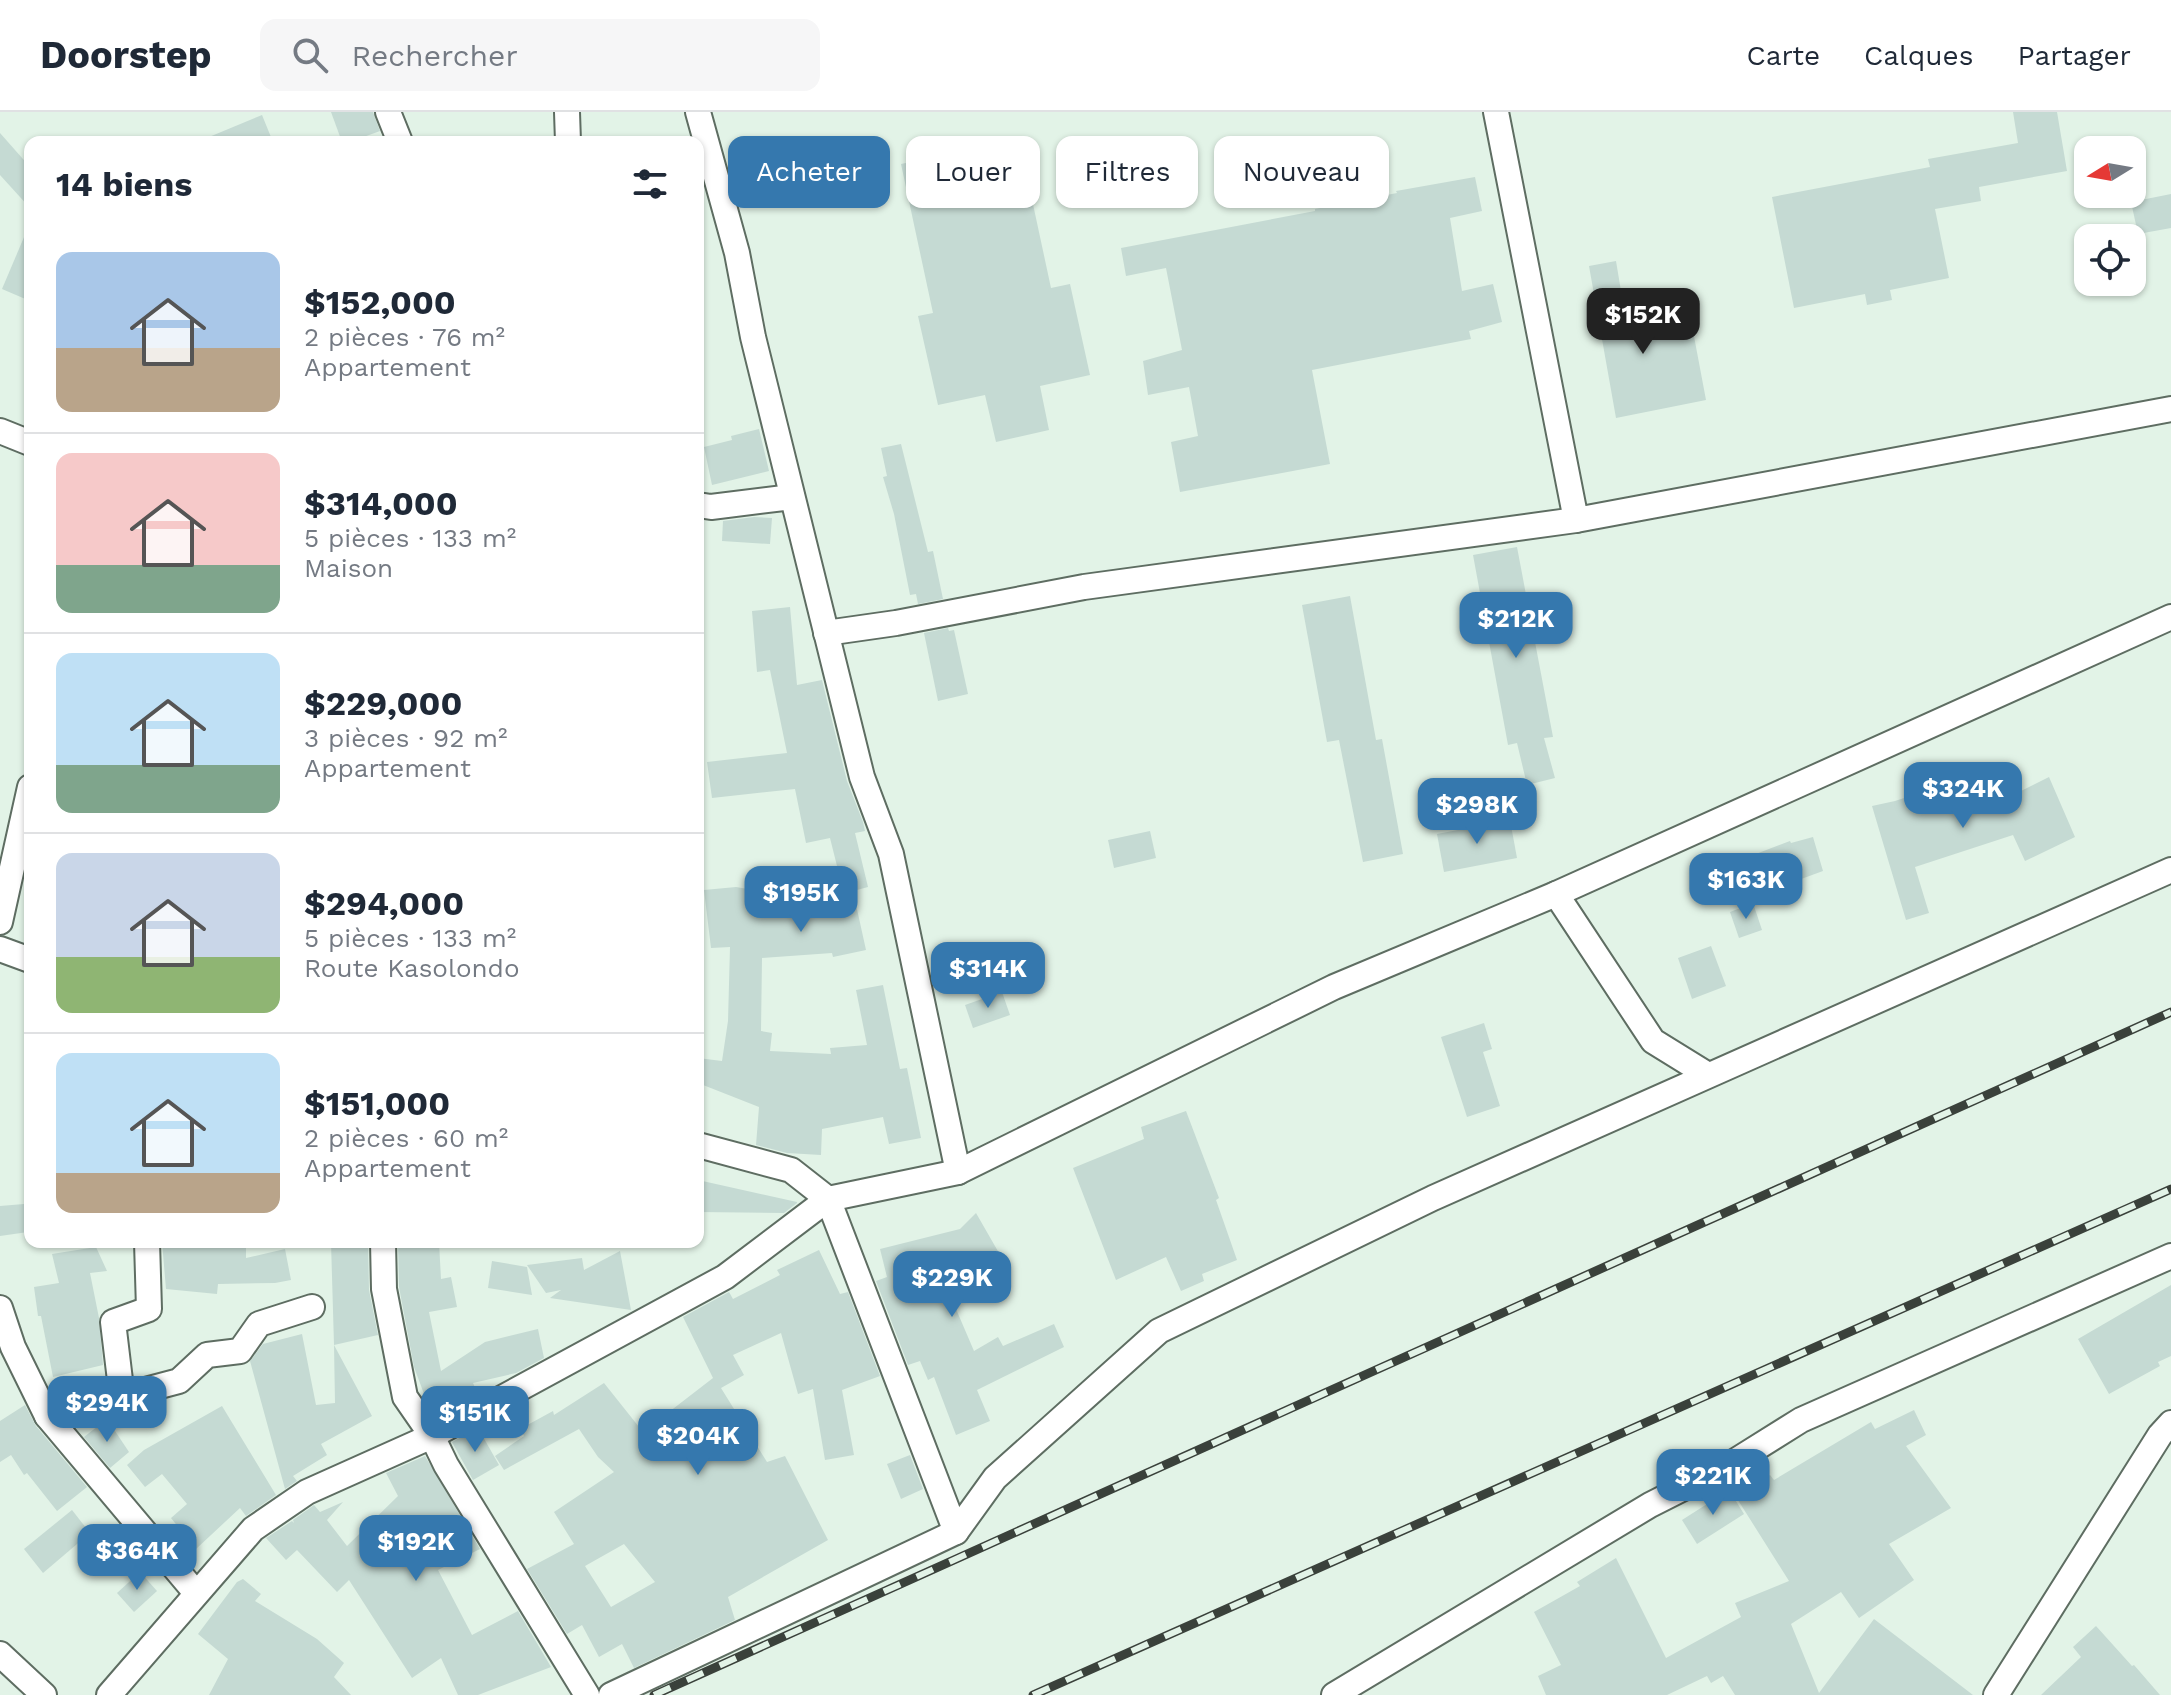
<!DOCTYPE html>
<html lang="fr">
<head>
<meta charset="utf-8">
<style>
  body { margin:0; font-family:"Work Sans",sans-serif; background:#f6f6f7; color:#1f2937; height:100vh; display:flex; flex-direction:column; font-size:30px; white-space:nowrap }
  * { box-sizing:border-box; margin:0 }
  p { font-size:26px; color:#747a83 }
  .icon { flex:none; width:44px; height:44px; fill:none; stroke:currentColor; stroke-width:2; stroke-linecap:round; stroke-linejoin:round }
  .map { position:relative; flex:1; overflow:hidden }
  .side { position:absolute; left:24px; top:24px; width:680px; height:1112px; display:flex; flex-direction:column; background:#fff; border-radius:16px; box-shadow:0 2px 6px #0004 }
  .side>* { flex:none }
  .banner { position:absolute; left:728px; top:24px; width:760px; height:72px; display:flex; gap:16px }
  .needle { width:52px; rotate:259deg }
  .buttons { position:absolute; left:2074px; top:24px; display:grid; gap:16px }
  .buttons a { display:grid; place-items:center; width:72px; height:72px; border-radius:16px; background:#fff; box-shadow:0 2px 6px #0004; font-size:40px }
  .price { position:absolute; translate:-50% -68px; padding:0 18px; border-radius:16px; background:#3578ae; color:#fff; font-size:26px; line-height:52px; filter:drop-shadow(0 2px 4px #0008) }
  .price::after { content:''; position:absolute; left:50%; top:48px; width:24px; height:18px; margin-left:-12px; background:inherit; clip-path:polygon(0 0,100% 0,50% 100%) }
  .price.current { background:#222; color:#fff }
  ul { padding:0; list-style:none }
  li { display:flex; align-items:center; gap:24px; height:200px; padding:0 32px }
  li+li { border-top:2px solid #e0e1e3 }
  li span { display:grid; place-items:center; flex:none; width:224px; height:160px; border-radius:16px; color:#555 }
  li>.icon { margin-inline-start:auto }
  span .icon { width:96px; height:96px; fill:#fffc; stroke-width:1 }
  li b { font-size:34px }
  h2 { display:flex; justify-content:space-between; align-items:center; height:96px; padding:0 32px; font-size:34px }
  .chip { padding:0 28px; border-radius:16px; background:#fff; box-shadow:0 2px 6px #0004; font-size:28px; line-height:72px }
  .chip.current { background:#3578ae; color:#fff }
  header { display:flex; align-items:center; gap:48px; box-sizing:border-box; height:112px; padding:0 40px; background:#fff; border-bottom:2px solid #e0e1e3 }
  header strong { font-size:38px }
  nav { display:flex; gap:44px; margin-inline-start:auto; font-size:28px }
  .search { width:560px; height:72px; background:#f6f6f7; display:flex; align-items:center; gap:20px; box-sizing:border-box; padding:0 28px; border-radius:16px; color:#747a83; font-size:30px }
  .map>svg:first-child { display:block }
</style>
</head>
<body>
<header>
<strong>Doorstep</strong>
<div class="search"><svg class="icon" aria-label="search" viewBox="0 0 24 24"><circle cx="10" cy="10" r="6"/><path d="M15 15l6 6"/></svg>Rechercher</div>
<nav><a>Carte</a><a>Calques</a><a>Partager</a></nav>
</header>
<div class="map">
<svg width="2171" height="1583" viewBox="0 0 2171 1583">
  <rect width="100%" height="100%" fill="#e2f3e7"/>
  <g fill="#c5dad3" fill-rule="evenodd">
    <path d="M331 0H373L380 19 350 30H342Z"/>
    <path d="M2013 0H2057L2067 59 1979 75 1981 89 1935 97 1949 166 1890 178 1892 188 1867 193 1865 182 1794 196 1772 85 1930 55 1928 47 2018 31Z"/>
    <path d="M262 3 273 30H197Z"/>
    <path d="M0 21 30 55V96L0 63Z"/>
    <path d="M1019 27 1051 176 1070 172 1090 263 1040 274 1049 318 996 330 985 283 938 293 918 204 933 201 901 52Z"/>
    <path d="M1475 65 1482 99 1450 106 1462 179 1493 172 1502 210 1469 219 1471 227 1312 258 1330 352 1180 380 1171 330 1198 324 1189 275 1148 283 1143 249 1182 238 1166 156 1126 164 1121 136 1315 99V97L1397 81 1396 79Z"/>
    <path d="M2171 82V116L2138 122 2131 90Z"/>
    <path d="M30 111V189L2 177Z"/>
    <path d="M1616 149 1626 209 1631 208 1635 230 1693 219 1706 288 1616 306 1589 154Z"/>
    <path d="M759 317 769 359 712 373 704 335 732 328 731 324Z"/>
    <path d="M901 332 928 440 933 439 943 487 918 492 916 482 910 483 894 402 883 365 887 364 881 336Z"/>
    <path d="M754 405 772 406 770 432 722 429 723 409Z"/>
    <path d="M1517 435 1553 625 1544 626 1555 666 1527 673 1517 631 1508 633 1473 443Z"/>
    <path d="M1350 484 1376 628 1382 627 1403 742 1363 750 1339 628 1327 630 1302 493Z"/>
    <path d="M790 495 797 573 822 568 847 669 863 710 865 719 855 721 868 775 853 779 866 838 833 845 832 841 762 846 761 919 772 921 770 939 831 942 830 936 867 933 856 878 883 873 900 957 907 956 921 1026 889 1032 883 1005 822 1017 821 1043 787 1041 756 1033 759 995 698 971V946L722 949 728 909 730 835 711 836 704 778 736 775 796 785 842 774 830 726 806 731 795 677 712 686 707 650 787 641 770 558 757 560 752 499Z"/>
    <path d="M948 516 949 519 954 518 968 582 938 589 924 521Z"/>
    <path d="M1967 665 1979 700 2049 665 2075 725 2025 749 2013 723 1915 755 1929 801 1906 808 1872 694 1895 689Z"/>
    <path d="M1510 708 1517 746 1444 760 1437 722Z"/>
    <path d="M1150 719 1156 746 1114 756 1108 728Z"/>
    <path d="M1813 725 1823 759 1733 792 1719 756 1790 729 1791 731Z"/>
    <path d="M1753 791 1762 818 1739 826 1730 800Z"/>
    <path d="M1711 834 1726 874 1692 887 1678 846Z"/>
    <path d="M1002 880 1010 903 973 916 965 893Z"/>
    <path d="M1484 911 1492 937 1483 940 1500 994 1467 1005 1441 925Z"/>
    <path d="M1186 999 1219 1086 1216 1088 1237 1148 1202 1162 1204 1169 1181 1179 1166 1145 1116 1168 1073 1056 1144 1027 1141 1015Z"/>
    <path d="M698 1068 797 1090V1091L784 1101 698 1100Z"/>
    <path d="M24 1092 28 1120 0 1124V1094Z"/>
    <path d="M976 1101 1003 1148 963 1169 964 1172 947 1176 974 1239 998 1225 1003 1234 1054 1212 1064 1235 977 1278 990 1309 956 1323 934 1265 928 1268 920 1249 908 1253 876 1169 887 1165 880 1137 960 1117Z"/>
    <path d="M162 1130H246V1146L285 1137 291 1168 275 1171 218 1172 217 1182 166 1177Z"/>
    <path d="M331 1130H368L369 1178 378 1223 334 1233Z"/>
    <path d="M398 1130H439L441 1167 451 1165 457 1195 429 1200 441 1259 485 1230 538 1217 544 1246 516 1261 473 1271 478 1282 437 1304 427 1290 414 1255 399 1175Z"/>
    <path d="M96 1135 107 1159 90 1161 99 1206 103 1253 53 1265 41 1204H38L34 1175 59 1171 52 1142Z"/>
    <path d="M819 1138 840 1182 848 1180 880 1264 842 1278 854 1343 825 1348 813 1277 798 1282 781 1221 733 1243 744 1263 721 1276 767 1350 785 1344 828 1428 728 1485 735 1508 634 1556 622 1532 599 1545 582 1513 567 1522 527 1457 574 1432 554 1400 614 1360 598 1345 579 1317 504 1358 495 1344 524 1324 520 1317 553 1299 554 1303 604 1271 643 1320 713 1266 683 1205 729 1180 733 1187 780 1163 777 1158ZM624 1432 655 1470 611 1495 585 1454Z"/>
    <path d="M620 1139 631 1198 550 1186 561 1178 546 1181 527 1153 582 1146 584 1158Z"/>
    <path d="M492 1149 527 1155 532 1183 488 1176Z"/>
    <path d="M2171 1173V1244L2158 1250 2160 1254 2109 1282 2078 1227Z"/>
    <path d="M302 1222 316 1293 335 1291 334 1233 372 1304 321 1332 327 1343 293 1364 297 1369 285 1377 250 1249 263 1232Z"/>
    <path d="M25 1293 36 1314 87 1375 57 1399 27 1361 24 1363 11 1343 0 1350V1309Z"/>
    <path d="M222 1294 276 1383 246 1404 240 1396 196 1437 171 1406 187 1392 162 1362 145 1375 127 1353 144 1338Z"/>
    <path d="M1914 1298 1926 1323 1906 1334 1951 1396 1889 1432 1914 1468 1859 1506 1841 1480 1791 1512 1819 1581 1874 1507 1973 1583H1735L1723 1564 1711 1571 1707 1564 1667 1583H1546L1538 1564 1561 1553 1534 1500 1580 1474 1577 1470 1616 1446 1666 1546 1741 1505 1735 1491 1789 1469 1736 1385 1770 1363 1774 1368 1871 1310 1875 1317Z"/>
    <path d="M107 1307 129 1340 110 1356 84 1325Z"/>
    <path d="M478 1316 499 1353 473 1368 452 1330Z"/>
    <path d="M910 1343 923 1377 901 1387 887 1352Z"/>
    <path d="M425 1344 480 1437 438 1458 472 1523 518 1499 551 1555 478 1583H458L441 1546 412 1566 349 1468 337 1480 297 1438 286 1448 266 1426 292 1409 294 1411 293 1408 314 1393 320 1400 343 1390 327 1408 347 1434 398 1384 386 1361Z"/>
    <path d="M1729 1378 1744 1402 1697 1432 1682 1408Z"/>
    <path d="M72 1398 90 1421 43 1461 24 1437Z"/>
    <path d="M140 1460 157 1479 134 1500 117 1481Z"/>
    <path d="M243 1467 261 1482 255 1489 317 1527 344 1551 334 1565 351 1583H209L228 1547 198 1522 237 1470Z"/>
    <path d="M2096 1514 2132 1554 2134 1553 2160 1583H2041L2081 1545 2073 1535Z"/>
  </g>
  <g fill="none" stroke-linecap="round" stroke-linejoin="round">
    <g stroke="#5e6d62" stroke-width="28">
      <g id="minor">
        <path d="M388 0 400 30"/>
        <path d="M567 0 568 30"/>
        <path d="M698 0 737 141 753 225 862 665 891 742 958 1060"/>
        <path d="M1496 0 1576 408 2171 297"/>
        <path d="M0 319 30 331"/>
        <path d="M698 393 711 395 792 385"/>
        <path d="M826 521 896 511 1084 475 1576 408"/>
        <path d="M1556 782 1653 929 1708 963"/>
        <path d="M0 810 30 675"/>
        <path d="M0 837 30 848"/>
        <path d="M698 1033 791 1058 828 1087 958 1060 1334 875 1556 782 2171 505"/>
        <path d="M383 1130 384 1177 405 1285 432 1324 446 1353 587 1583"/>
        <path d="M0 1196 13 1235 47 1304 196 1481"/>
        <path d="M122 1285 113 1210 149 1197 147 1130"/>
        <path d="M47 1304 179 1269 207 1243 240 1239 259 1212 312 1195"/>
        <path d="M0 1542 44 1583"/>
        <path d="M109 1583 253 1417 307 1380 432 1324 725 1165 828 1087 956 1420"/>
        <path d="M611 1583 956 1420 995 1366 1159 1219 1433 1086 2171 758"/>
        <path d="M1334 1583 1650 1393 1729 1353 1801 1308 2171 1144"/>
        <path d="M1996 1583 2160 1323 2171 1311"/>
      </g>
    </g>
    <use href="#minor" stroke="#fff" stroke-width="24"/>
    <g stroke="#3a413b" stroke-width="9">
      <g id="rail">
        <path d="M654 1583 2171 900"/>
        <path d="M1033 1583 2171 1077"/>
      </g>
    </g>
    <use href="#rail" stroke="#e2f3e7" stroke-width="6" stroke-dasharray="18" stroke-linecap="butt"/>
  </g>
</svg>
<div class="buttons">
<a><svg class="needle" viewBox="-14 -14 28 28"><path d="M0-13l5 13h-10z" fill="#e53935"/><path d="M0 13l5-13h-10z" fill="#747a83"/></svg></a>
<a><svg class="icon" aria-label="locate" viewBox="0 0 24 24"><circle cx="12" cy="12" r="6"/><path d="M12 2v4M12 18v4M2 12h4M18 12h4"/></svg></a>
</div>
<b class="price current" style="left:1643px;top:244px">$152K</b>
<b class="price" style="left:1516px;top:548px">$212K</b>
<b class="price" style="left:1963px;top:718px">$324K</b>
<b class="price" style="left:1477px;top:734px">$298K</b>
<b class="price" style="left:1746px;top:809px">$163K</b>
<b class="price" style="left:801px;top:822px">$195K</b>
<b class="price" style="left:988px;top:898px">$314K</b>
<b class="price" style="left:952px;top:1207px">$229K</b>
<b class="price" style="left:107px;top:1332px">$294K</b>
<b class="price" style="left:475px;top:1342px">$151K</b>
<b class="price" style="left:698px;top:1365px">$204K</b>
<b class="price" style="left:1713px;top:1405px">$221K</b>
<b class="price" style="left:416px;top:1471px">$192K</b>
<b class="price" style="left:137px;top:1480px">$364K</b>
<div class="banner">
<a class="chip current">Acheter</a>
<a class="chip">Louer</a>
<a class="chip">Filtres</a>
<a class="chip">Nouveau</a>
</div>
<section class="side">
<h2>14 biens<svg class="icon" aria-label="filters" viewBox="0 0 24 24"><path d="M4 7h16M4 17h16"/><circle cx="9" cy="7" r="2"/><circle cx="15" cy="17" r="2"/></svg></h2>
<ul>
<li><span style="background:linear-gradient(#a9c7e8 60%,#b9a48a 0)"><svg class="icon" aria-label="home" viewBox="0 0 24 24"><path d="M3 11l9-7 9 7M6 9v11h12V9"/></svg></span><div><b>$152,000</b><p>2 pièces · 76 m²</p><p>Appartement</p></div></li>
<li><span style="background:linear-gradient(#f6c9c9 70%,#7fa58c 0)"><svg class="icon" aria-label="home" viewBox="0 0 24 24"><path d="M3 11l9-7 9 7M6 9v11h12V9"/></svg></span><div><b>$314,000</b><p>5 pièces · 133 m²</p><p>Maison</p></div></li>
<li><span style="background:linear-gradient(#bfe0f5 70%,#7fa58c 0)"><svg class="icon" aria-label="home" viewBox="0 0 24 24"><path d="M3 11l9-7 9 7M6 9v11h12V9"/></svg></span><div><b>$229,000</b><p>3 pièces · 92 m²</p><p>Appartement</p></div></li>
<li><span style="background:linear-gradient(#c9d6e8 65%,#8fb573 0)"><svg class="icon" aria-label="home" viewBox="0 0 24 24"><path d="M3 11l9-7 9 7M6 9v11h12V9"/></svg></span><div><b>$294,000</b><p>5 pièces · 133 m²</p><p>Route Kasolondo</p></div></li>
<li><span style="background:linear-gradient(#bfe0f5 75%,#b9a48a 0)"><svg class="icon" aria-label="home" viewBox="0 0 24 24"><path d="M3 11l9-7 9 7M6 9v11h12V9"/></svg></span><div><b>$151,000</b><p>2 pièces · 60 m²</p><p>Appartement</p></div></li>
</ul>
</section>
</div>
</body>
</html>
